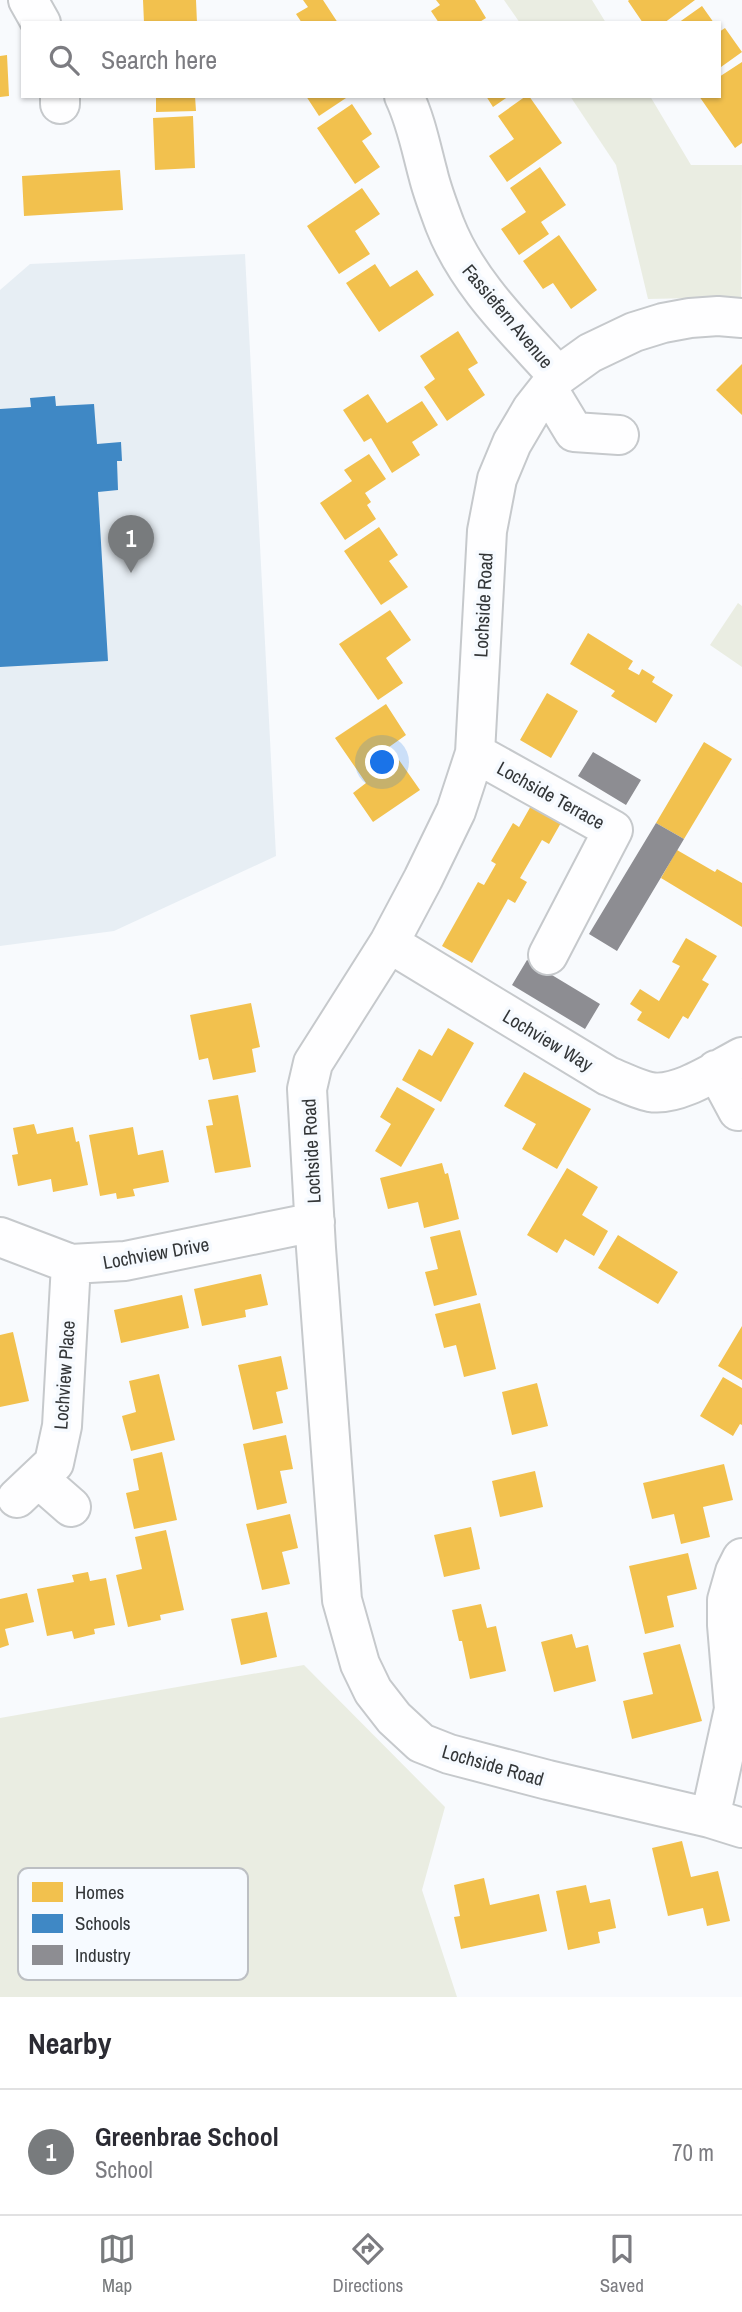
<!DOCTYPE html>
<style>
body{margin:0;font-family:"Archivo Narrow",sans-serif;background:#f7f7f7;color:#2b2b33}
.you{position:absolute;left:383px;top:763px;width:24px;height:24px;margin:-18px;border:5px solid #fff;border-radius:50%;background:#1a73e8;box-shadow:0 0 0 10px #1a73e833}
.badge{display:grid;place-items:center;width:46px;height:46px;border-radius:50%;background:#787b7d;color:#fff;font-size:23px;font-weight:700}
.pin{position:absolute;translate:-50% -58px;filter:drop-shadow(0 2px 4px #0008)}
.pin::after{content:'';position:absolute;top:37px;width:24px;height:21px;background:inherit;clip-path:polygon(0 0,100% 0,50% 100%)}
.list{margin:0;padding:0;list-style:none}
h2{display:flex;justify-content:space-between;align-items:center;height:91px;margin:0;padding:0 28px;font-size:30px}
h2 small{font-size:23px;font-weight:400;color:#7c7c81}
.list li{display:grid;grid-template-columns:46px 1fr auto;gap:21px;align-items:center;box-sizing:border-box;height:126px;padding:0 28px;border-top:2px solid #e1e1e2}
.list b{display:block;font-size:26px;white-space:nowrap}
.list p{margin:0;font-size:23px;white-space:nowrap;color:#7c7c81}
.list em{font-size:23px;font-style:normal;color:#7c7c81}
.icon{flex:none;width:38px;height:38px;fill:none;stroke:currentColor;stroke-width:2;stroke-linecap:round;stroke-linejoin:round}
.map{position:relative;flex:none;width:742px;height:1997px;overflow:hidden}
.search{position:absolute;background:#fff;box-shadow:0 2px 5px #0004;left:21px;right:21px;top:21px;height:77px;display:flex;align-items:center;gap:18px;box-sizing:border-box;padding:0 24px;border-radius:0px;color:#7c7c81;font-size:26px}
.sheet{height:217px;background:#fff}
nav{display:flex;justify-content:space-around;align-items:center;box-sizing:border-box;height:98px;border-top:2px solid #e1e1e2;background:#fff;font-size:19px;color:#7c7c81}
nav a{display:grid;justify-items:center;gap:4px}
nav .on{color:#787b7d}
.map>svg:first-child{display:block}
</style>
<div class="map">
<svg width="742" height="1997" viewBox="0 0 742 1997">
<rect width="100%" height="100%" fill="#f8fafd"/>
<!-- built -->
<path fill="#e7eef4" d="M245 254 276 856 114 931 0 946V290L30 264Z"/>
<!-- green -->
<path fill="#eaede2" d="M504 0H592L606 23H520Z
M570 96H650L691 165H742L741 297 648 299 616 165Z
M738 603 742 606V667L710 645Z
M304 1665 445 1807 422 1890 457 1997H0V1718Z"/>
<!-- homes -->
<path fill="#f2c14e" d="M143 0H196L197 23H144Z
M303 0H323L338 23H302L296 14 308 7Z
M436 0H475L486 18 478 23H439L431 11 440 5Z
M629 0H695L664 23H643L628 1Z
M702 6 714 23H678Z
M725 28 742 52 721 67 719 64V32Z
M7 55 9 96 0 97V56Z
M742 62V143L735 148 699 96H719V77Z
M156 96H195L196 111 156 112Z
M306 96H349L319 116Z
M486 96H509L493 107Z
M526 96H529L562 143 507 182 489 156 514 139 498 116Z
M352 104 372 134 362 141 380 167 355 184 317 128Z
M193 116 195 168 155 170 153 118Z
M540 167 566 205 541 222 549 234 519 255 501 229 526 212 510 188Z
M120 170 123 210 24 216 22 176Z
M362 188 380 214 355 231 370 254 339 274 307 226Z
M559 235 597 290 571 309 553 283 543 289 523 261Z
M375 264 390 287 417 270 434 295 379 332 346 283Z
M458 331 478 363 468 369 485 395 447 421 424 387 435 379 420 356Z
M742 364V415L716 390Z
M368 394 387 423 422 401 438 425 412 442 420 455 392 473 371 438 364 442 343 410Z
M369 454 386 479 365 493 371 502 367 505 376 519 345 540 320 503 352 481 344 470Z
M379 527 398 555 389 561 408 587 381 605 344 551Z
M390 610 411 640 386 658 403 683 378 700 339 644Z
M588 633 633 661 628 669 639 675 642 669 655 677 652 682 673 695 656 723 611 696 615 691 570 664Z
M547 693 578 711 551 758 520 740Z
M386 704 406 735 382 752 390 765 399 760 420 790 373 822 353 793 366 783 335 738Z
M704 742 732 759 684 839 656 823Z
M532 804 562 821 549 844 542 840 520 878 527 882 515 903 508 899 472 963 442 946 478 882 484 885 496 864 491 861 513 823 519 827Z
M677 850 715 872 717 869 742 883V927L661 878Z
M686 938 717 956 702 980 709 984 688 1019 683 1016 669 1039 637 1020 642 1012 630 1004 640 989 659 1001 680 966 672 962Z
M251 1003 260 1047 252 1049 256 1072 213 1080 208 1058 199 1060 190 1015Z
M448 1028 474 1043 441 1102 402 1080 419 1049 432 1056Z
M524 1072 591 1109 557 1169 522 1149 536 1124 504 1106Z
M397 1087 435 1109 401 1167 375 1151 391 1124 380 1117Z
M238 1095 251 1167 215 1173 206 1126 213 1125 208 1100Z
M34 1124 37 1134 73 1127 76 1142 79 1141 88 1185 53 1192 51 1179 18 1186 12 1155 18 1154 13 1128Z
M133 1127 138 1155 163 1150 169 1182 133 1189 135 1196 117 1199 116 1193 100 1196 89 1135Z
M442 1163 445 1174 448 1173 459 1219 424 1228 418 1202 388 1209 380 1178Z
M567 1168 598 1187 582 1215 608 1231 594 1256 565 1239 557 1253 527 1235Z
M460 1230 477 1295 434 1306 425 1272 438 1269 430 1237Z
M618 1235 678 1272 658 1304 598 1268Z
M261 1274 268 1305 245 1310 246 1317 202 1326 194 1289Z
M182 1295 189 1328 121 1343 114 1310Z
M480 1303 496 1369 464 1377 456 1345 444 1348 435 1314Z
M742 1326V1380L718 1366Z
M13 1332 29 1401 0 1407V1335Z
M281 1356 288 1389 276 1392 283 1423 253 1430 238 1365Z
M159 1374 175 1440 131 1451 122 1416 136 1412 129 1381Z
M723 1377 742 1388V1425L740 1424 733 1436 700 1416Z
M537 1383 548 1426 512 1435 502 1392Z
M286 1435 293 1469 280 1471 287 1503 257 1510 243 1444Z
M162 1452 177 1520 134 1529 126 1493 139 1490 133 1459Z
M724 1464 733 1500 703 1507 710 1537 681 1544 674 1514 652 1519 643 1483Z
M535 1471 543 1507 500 1517 492 1481Z
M290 1514 298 1548 282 1552 290 1584 262 1590 246 1524Z
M471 1527 480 1569 444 1577 434 1535Z
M166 1530 184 1610 160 1615 161 1620 128 1627 116 1575 142 1569 135 1537Z
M688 1553 697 1589 667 1596 674 1627 645 1634 629 1566Z
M88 1572 90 1581 106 1578 115 1625 94 1629 95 1634 74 1639 72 1631 47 1636 37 1589 74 1582 72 1575Z
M27 1593 34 1622 5 1629 9 1645 0 1648V1599Z
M481 1604 487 1628 496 1626 506 1671 470 1679 462 1641H459L452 1610Z
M267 1612 277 1657 241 1665 231 1619Z
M572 1634 576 1648 588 1645 596 1681 554 1692 541 1642Z
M680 1644 702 1721 632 1739 623 1701 653 1694 643 1653Z
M682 1841 691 1877 718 1871 730 1921 707 1926 703 1908 668 1916 652 1848Z
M484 1878 490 1905 539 1894 547 1931 461 1949 454 1917 460 1916 454 1885Z
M586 1885 590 1903 610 1899 616 1928 598 1932 600 1943 568 1950 556 1891Z"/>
<!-- schools -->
<path fill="#3f88c5" d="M55 396 56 406 94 404 97 444 121 442 122 461H117L118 490 98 492 108 661 0 667V409L31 407 30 398Z"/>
<!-- industry -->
<path fill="#8d8d92" d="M593 752 641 780 626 805 578 776Z
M656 823 684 839 617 951 589 934Z
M527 960 600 1004 585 1029 512 985Z"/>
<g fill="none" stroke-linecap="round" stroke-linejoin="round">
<!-- minor casing -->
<g stroke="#c6c9cc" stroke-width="42">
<path id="minor" d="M28 0 41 23
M60 96V104
M404 96C416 121 421 148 428 174 432 191 439 209 445 225 468 284 517 330 558 376
M742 318 718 316 690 318 663 323 634 332 590 353 558 376 532 409 512 443 497 479 487 531 475 753 456 811 423 879 389 943 313 1063 307 1089 316 1248 342 1600 360 1664 373 1691 394 1718 421 1743 449 1754 548 1780 710 1818 742 1828
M548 389 574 432 619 435
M475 753 613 830 548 955
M389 943 608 1076C621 1081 636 1089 650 1092 678 1097 717 1070 742 1057
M716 1070 738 1111
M0 1237 71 1264 125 1261 315 1222
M39 1479 71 1507
M17 1498 54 1463 62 1426 71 1264
M710 1818 734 1709 727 1625V1600L735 1572 742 1558"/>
</g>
<!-- minor -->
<use href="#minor" stroke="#fefeff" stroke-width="38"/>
</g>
<g text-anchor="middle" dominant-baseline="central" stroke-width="7" stroke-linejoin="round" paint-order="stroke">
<!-- street labels -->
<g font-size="19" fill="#333638" stroke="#f6faff">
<text transform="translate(508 316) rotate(50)">Fassiefern Avenue</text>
<text transform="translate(483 605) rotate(-87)">Lochside Road</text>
<text transform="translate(551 795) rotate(29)">Lochside Terrace</text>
<text transform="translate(548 1040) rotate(31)">Lochview Way</text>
<text transform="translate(311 1151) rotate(-93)">Lochside Road</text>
<text transform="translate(156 1253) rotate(-10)">Lochview Drive</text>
<text transform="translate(64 1375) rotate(-86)">Lochview Place</text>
<text transform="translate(493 1765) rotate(16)">Lochside Road</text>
</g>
</g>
<!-- legend -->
<rect x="18" y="1868" width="230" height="112" rx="10" fill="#f6faff" stroke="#bcbfc3" stroke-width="2"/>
<rect x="32" y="1882" width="31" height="20" fill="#f2c14e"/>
<rect x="32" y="1914" width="31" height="19" fill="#3f88c5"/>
<rect x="32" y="1945" width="31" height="20" fill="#8d8d92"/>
<g font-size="19" fill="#333638">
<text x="75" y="1899">Homes</text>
<text x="75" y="1930">Schools</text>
<text x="75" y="1962">Industry</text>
</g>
</svg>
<div class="you"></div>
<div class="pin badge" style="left:131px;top:573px">1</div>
<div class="search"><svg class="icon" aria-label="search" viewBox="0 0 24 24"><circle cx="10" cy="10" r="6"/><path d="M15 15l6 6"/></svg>Search here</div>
</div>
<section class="sheet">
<h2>Nearby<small></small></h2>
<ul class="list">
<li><span class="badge">1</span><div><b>Greenbrae School</b><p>School</p></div><em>70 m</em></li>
</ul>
</section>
<nav>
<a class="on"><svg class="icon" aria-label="map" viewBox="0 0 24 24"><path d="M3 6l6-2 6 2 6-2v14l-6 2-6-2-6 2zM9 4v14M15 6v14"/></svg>Map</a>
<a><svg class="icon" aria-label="directions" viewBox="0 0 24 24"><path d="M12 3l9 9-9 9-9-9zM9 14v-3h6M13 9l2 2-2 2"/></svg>Directions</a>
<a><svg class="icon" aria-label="saved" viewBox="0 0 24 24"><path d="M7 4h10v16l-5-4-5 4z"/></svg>Saved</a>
</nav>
